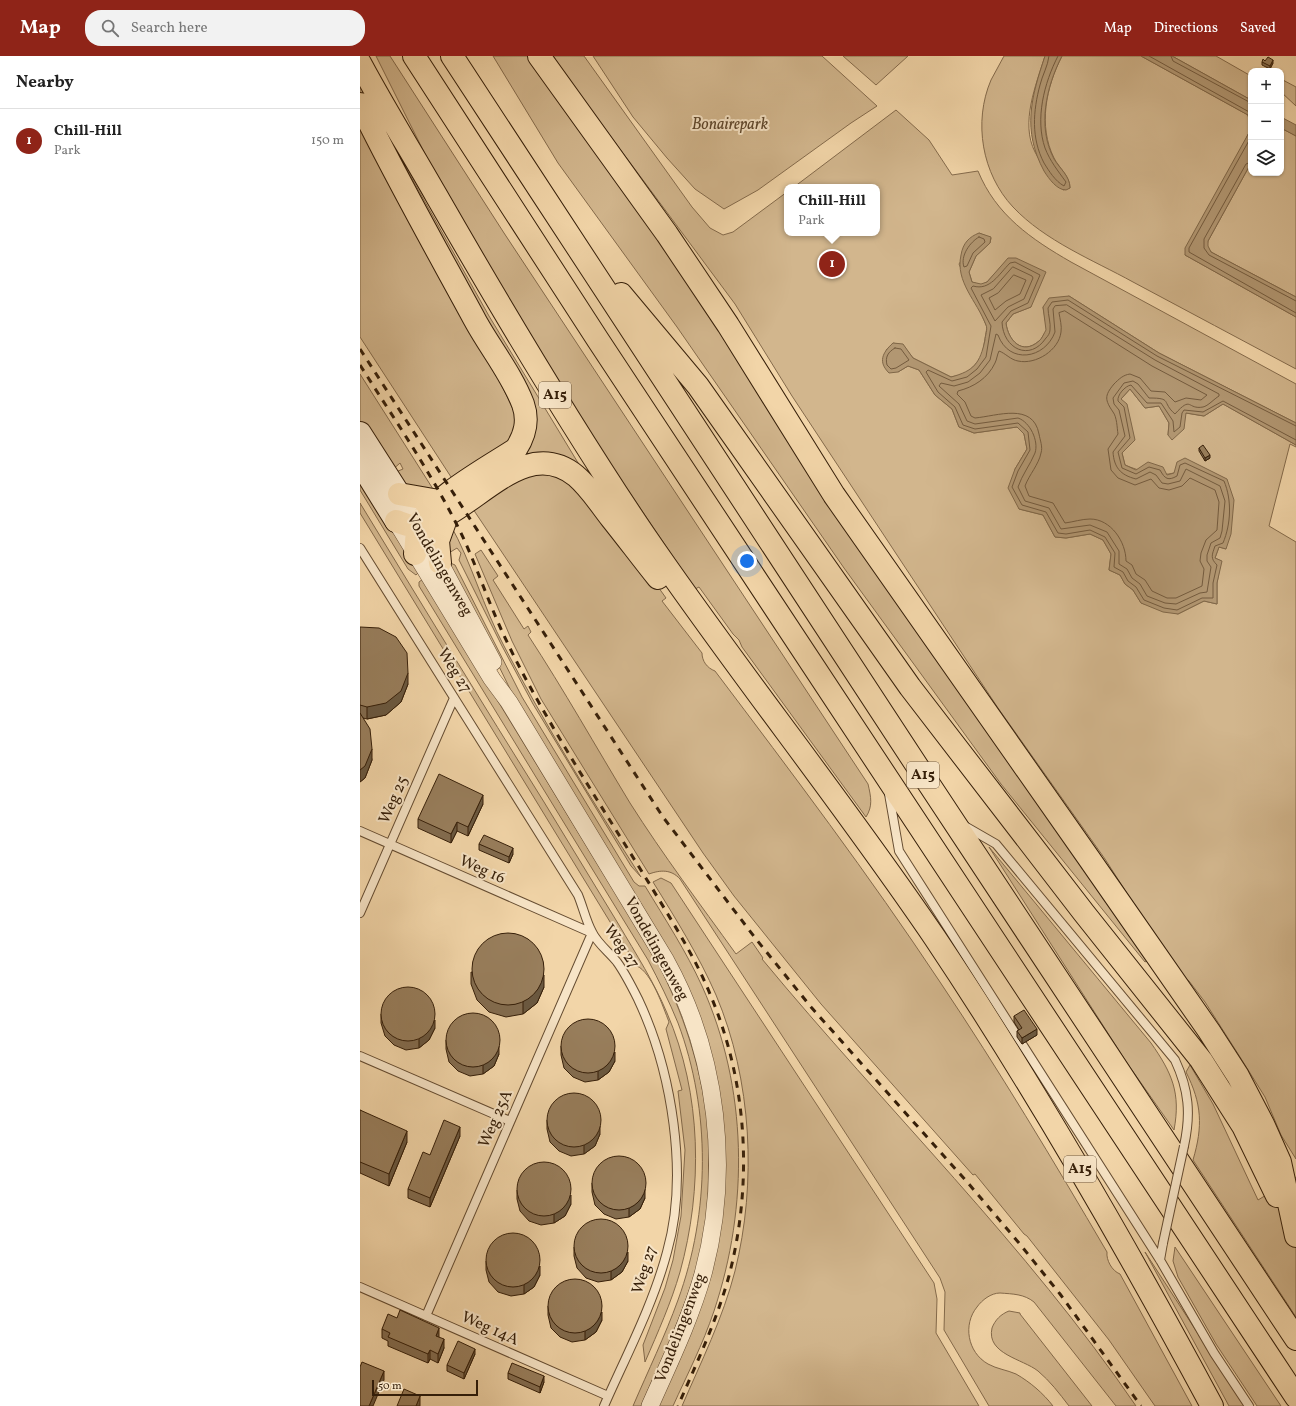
<!DOCTYPE html>
<meta charset="utf-8">
<style>
body{margin:0;font-family:Vollkorn,serif;background:#f2f2f2;color:#222}
.controls{position:absolute;right:12px;top:12px;display:grid;overflow:hidden;border-radius:8px;box-shadow:0 1px 3px #0004}
.controls button{width:36px;height:36px;display:grid;place-items:center;padding:0;border:0;border-bottom:1px solid #e0e0e0;background:#fff;color:#222;font:20px sans-serif}
.scale{position:absolute;left:12px;bottom:10px;width:106px;box-sizing:border-box;padding-left:4px;border:2px solid #361f09;border-top:0;font-size:11px;line-height:14px;white-space:nowrap;color:#361f09;-webkit-text-stroke:3px #f7e4c6;paint-order:stroke}
.you{position:absolute;left:387px;top:505px;width:14px;height:14px;margin:-10px;border:3px solid #fff;border-radius:50%;background:#1a73e8;box-shadow:0 0 0 6px #1a73e833}
.badge{display:grid;place-items:center;width:26px;height:26px;border-radius:50%;background:#8f2418;color:#fff;font-size:13px;font-weight:700}
.pin{position:absolute;translate:-50% -50%;border:2px solid #fff;box-shadow:0 1px 4px #0006}
.popup{position:absolute;left:424px;top:128px;width:96px;height:52px;box-sizing:border-box;display:grid;place-content:center;border-radius:8px;background:#fff;filter:drop-shadow(0 1px 3px #0005);font-size:13px;white-space:nowrap;color:#767676}
.popup b{font-size:15px;color:#222}
.popup::after{content:'';position:absolute;left:50%;top:100%;margin-left:-8px;border:8px solid transparent;border-top-color:#fff}
.list{margin:0;padding:0;list-style:none}
h2{display:flex;justify-content:space-between;align-items:center;height:52px;margin:0;padding:0 16px;font-size:17px}
h2 small{font-size:13px;font-weight:400;color:#767676}
.list li{display:grid;grid-template-columns:26px 1fr auto;gap:12px;align-items:center;box-sizing:border-box;height:64px;padding:0 16px;border-top:1px solid #e0e0e0}
.list b{display:block;font-size:15px;white-space:nowrap}
.list p{margin:0;font-size:13px;white-space:nowrap;color:#767676}
.list em{font-size:13px;font-style:normal;color:#767676}
.icon{flex:none;width:22px;height:22px;fill:none;stroke:currentColor;stroke-width:2;stroke-linecap:round;stroke-linejoin:round}
.map{position:relative;flex:none;width:936px;height:1350px;overflow:hidden}
header{display:flex;align-items:center;gap:24px;box-sizing:border-box;height:56px;padding:0 20px;background:#8f2418;color:#fff}
header strong{font-size:19px}
nav{display:flex;gap:22px;margin-inline-start:auto;font-size:14px}
.search{width:280px;height:36px;background:#f2f2f2;display:flex;align-items:center;gap:10px;box-sizing:border-box;padding:0 14px;border-radius:16px;color:#767676;font-size:15px}
main{display:flex}
aside{flex:1;background:#fff}
.map>svg:first-child{display:block}
</style>
<header>
<strong>Map</strong>
<div class="search"><svg class="icon" aria-label="search" viewBox="0 0 24 24"><circle cx="10" cy="10" r="6"/><path d="M15 15l6 6"/></svg>Search here</div>
<nav><a>Map</a><a>Directions</a><a>Saved</a></nav>
</header>
<main>
<aside>
<h2>Nearby<small></small></h2>
<ul class="list">
<li><span class="badge">1</span><div><b>Chill-Hill</b><p>Park</p></div><em>150 m</em></li>
</ul>
</aside>
<div class="map">
<svg width="936" height="1350" viewBox="0 0 936 1350">
<rect width="100%" height="100%" fill="#f2d5a8"/>
<filter id="stains"><feTurbulence type="fractalNoise" baseFrequency=".005" numOctaves="4"/><feColorMatrix values="0 0 0 0 .2 0 0 0 0 .09 0 0 0 0 .02 0 0 0 .5 -.17"/></filter>
<radialGradient id="worn" r=".72"><stop offset=".6" stop-color="#630" stop-opacity="0"/><stop offset="1" stop-color="#630" stop-opacity=".3"/></radialGradient>
<!-- green -->
<path fill="#d2b68d" stroke="#846a4b" d="M16 0H30L144 177 508 728C511 741 513 750 506 761L382 591 379 584 373 578 339 531 335 533 236 387 169 281 76 120Z
M133 0H173L790 903 785 906 641 728 484 512 317 271 198 107Z
M193 0H224L332 151 350 172 363 179 373 176 427 136V177H517V131H434L536 54 569 84 592 119 618 115C636 159 671 183 711 206L936 328V367L799 297 709 240 683 251 687 274C684 277 682 283 679 285 662 300 648 284 646 267L653 258 671 251 649 202 627 226 621 229 612 226 609 216 616 200 630 187 631 182 619 177 599 208 627 271 622 300 614 310 605 318 591 321 553 302 543 289 533 287 526 294 538 316 548 310 559 314 575 339 592 353 599 371 614 377 657 371 664 378 667 393 655 413 659 453 683 459 695 481 706 482 730 478 743 484 751 498 749 514 760 519 765 528 773 534 781 547 818 558 844 545 857 548V527L861 505 855 502 859 491 866 493 814 417C799 421 779 415 765 409L762 397 761 343 770 333 785 352 799 350 809 367 808 379 826 357 844 360 863 348 936 389V391L930 388 909 470 936 486V1103L921 1079 905 1041 880 1001 845 946 829 925 818 917 745 803 638 652 432 340 375 248 225 46Z
M233 0H462L517 50 491 67 398 134 364 153 335 133 307 102 273 61Z
M483 0H548L516 29Z
M644 0H685C676 29 660 67 675 96 682 110 694 122 703 134L710 132C710 120 699 112 694 102 678 70 686 31 702 0H781L888 59 891 73 825 199 936 261V313C882 284 827 255 773 226 733 204 685 185 653 151 622 118 613 66 631 24 635 16 640 8 644 0Z
M812 0H856L891 20V44Z
M921 23 936 31V50L921 36Z
M0 30 129 260 223 415 160 405 175 368 0 41Z
M0 65 127 298 158 364 153 381 145 389 93 424 0 281Z
M921 72 936 80V241L851 196 847 190 848 185 891 107V117H921Z
M0 318 73 433 47 432 31 418 43 413 40 407 30 416 0 369Z
M164 415 205 420 286 514 306 542 302 545 342 597C342 605 347 612 355 615 432 717 509 819 580 926 639 1014 693 1104 747 1196 746 1204 752 1215 760 1218L832 1350H795L749 1284 667 1180 664 1178 615 1118 613 1119 461 948 374 840 343 797 111 450Z
M0 418 59 516 56 519 48 513 0 434Z
M0 447C61 547 122 647 184 746 209 787 234 828 259 869 276 898 294 926 307 957 342 1038 343 1133 320 1216 311 1247 298 1276 285 1306L283 1289 305 1232 313 1204 321 1160 325 1094 318 1035 322 1034 306 973 309 966C303 951 292 917 277 910L0 457Z
M90 468C112 507 123 551 144 590 185 669 233 746 281 821L271 810 173 648 142 590 99 504 101 497 97 492 84 500Z
M121 494 138 520 133 524 164 573 168 570 171 576 168 579C204 634 236 691 270 747 303 799 340 848 376 898L392 886 403 902 402 903C526 1053 666 1189 776 1350H756L674 1246C664 1238 653 1238 640 1237 631 1237 622 1244 617 1251 603 1268 607 1296 628 1308 637 1313 647 1314 656 1318 670 1326 683 1337 693 1350H629L584 1274 585 1236 580 1222 320 823C311 813 300 814 289 818L181 643 152 585 115 498Z
M88 506 95 509 162 641 274 826 279 830H285C305 863 326 895 342 930 388 1032 389 1150 354 1255 343 1288 327 1319 313 1350H298L347 1230 350 998 152 637Z
M63 523 294 900C344 993 367 1107 337 1210 323 1258 301 1304 281 1350H273C288 1315 305 1280 318 1244 350 1156 351 1055 318 967 309 945 299 925 288 904L59 530V526Z
M629 791 791 987C812 1017 821 1037 814 1074L767 1007Z
M301 822 311 827 574 1227 577 1243 576 1277 619 1350H322C341 1306 363 1262 375 1215 397 1127 392 1024 356 939 339 900 316 863 293 826Z
M830 1009 853 1048 898 1144 936 1121V1261L833 1104C843 1070 842 1048 826 1016Z
M815 1191 921 1350H897L856 1288 818 1221 813 1205Z
M785 1196 885 1350H869Z
M649 1255 660 1257V1258L732 1350H709C699 1337 690 1325 678 1315 663 1303 626 1298 632 1272 635 1264 641 1258 649 1255Z"/>
<!-- water -->
<path fill="#b29772" stroke="#806748" d="M685 0H702C686 31 677 71 694 103 700 113 710 120 710 132L706 134C697 134 689 123 684 115 662 74 671 42 685 0Z
M781 0H812L891 44V70L888 59Z
M921 61 936 69V80L921 72Z
M891 73V107L848 185V190L851 196 936 241V261L825 199V192Z
M619 177 631 181 630 187 616 200 609 216 612 226 621 228 627 226 648 202H656L686 216 671 251 653 258 646 267C648 284 662 300 679 285 682 283 684 277 686 274L683 251 689 242 709 240 799 297 936 367V389L863 348 844 360 826 357 824 373 812 384 808 379 809 367 799 350 785 352 770 333 761 343 767 348 775 384 762 397 765 409 776 414 788 406 803 411 807 419 814 417 817 406 825 402 867 423 874 444 871 478 866 493 859 491 855 502 862 505 857 527V548L844 545 818 558 803 556 781 547 773 534 765 528 760 519 749 514 751 498 743 484 730 478 706 482 695 481 683 459 659 453 648 432 655 413 667 393 664 378 657 371 614 377 599 371 592 353 575 339 559 314 548 310 538 316 529 317C518 306 522 297 533 287L543 288 553 302 591 321C614 315 620 307 625 284 625 280 628 273 626 269 617 245 595 226 601 199 603 187 609 181 619 177Z"/>
<g fill="none" stroke-linecap="round" stroke-linejoin="round">
<!-- shore -->
<path stroke="#745b3e" stroke-width="1" d="M689 0C688 10 682 20 680 29 673 55 671 82 684 107 689 115 695 125 704 130L706 126C698 115 690 105 685 92 675 63 684 27 698 0
M789 0 891 57
M811 0 813 5 891 47
M891 81 829 192V196L936 257
M891 106 886 108 844 183V192L849 199 936 245
M619 181 624 183 625 186 613 197 607 210 604 211C600 200 610 186 619 181Z
M653 211 672 220 673 222 664 243 648 251 635 265 621 239 633 233Z
M654 219 666 224 660 238 646 245 635 254 629 242 638 237Z
M707 249 795 304 859 338V340C854 343 848 350 843 351 827 354 832 339 815 358 801 346 813 342 789 342L778 328 773 325 764 327 753 342 754 348 759 354 765 380 753 396C754 411 760 419 776 423L790 416 796 419 802 427 808 428 820 425 826 413 860 430 865 445 862 475 860 482 851 487 847 499V505L851 511 847 536 840 537 816 548 805 547 787 540 780 528 772 522 767 513 759 508V495L747 476 730 469 701 473 689 452 665 445 658 431C662 419 670 409 675 397 679 385 670 366 658 362L615 368 607 365 599 348 579 330 581 327 594 330 608 326 620 317 630 304 636 278 638 279C649 309 685 303 695 276L693 253 695 250Z
M705 255 792 310 847 339 841 344 826 342 815 346 805 336 791 335 780 322 770 318C763 319 759 323 754 328 744 340 745 344 753 356 757 361 757 372 758 378L748 393 751 414 758 422 775 429 791 423 799 432 809 434 822 430 830 422 855 434 859 446 857 474 846 484 841 497 840 505 844 513 842 530 816 542H807L792 535 785 524 776 518 772 509 766 505C766 486 751 463 730 463 722 463 713 466 705 467L693 447 669 440 665 430C669 419 679 408 681 397 683 391 680 384 679 378 673 346 637 360 615 362L611 360 605 346 597 338 598 335C614 331 628 322 635 307 637 303 637 299 639 295 645 297 651 304 658 305 676 309 699 294 701 276 702 270 700 263 699 257Z
M535 292 541 293 549 304 536 312 531 313 527 309C525 301 528 296 535 292Z
M936 370 797 300 708 244 692 246 688 252C688 259 691 267 690 274 690 277 688 280 686 282 670 306 643 293 642 266L651 255 668 247 680 219 655 206 650 207C639 218 630 235 613 230L611 232 631 270 626 301 617 313 607 321 592 325 568 314 566 316 578 336 595 351 603 369 615 373 658 367 668 376 670 394 658 415 652 431 662 449 686 456 698 477 706 478 730 474 745 481 755 497 754 511 763 516 768 525 776 531 784 544 804 552 817 554 842 542H853V527L857 509C850 502 852 499 855 490L863 487C871 468 872 444 864 425L825 407 820 409 817 420C808 425 805 423 800 414L789 411 776 418 762 412 758 396 770 382 764 351 758 345C757 339 765 330 771 329L787 347H801L813 365 814 376 820 371 822 357 824 354 843 356 863 345 936 384"/>
<!-- lane casing -->
<g stroke="#654c31" stroke-width="10">
<path id="lane" d="M0 492 218 839C223 851 226 865 232 876 237 887 249 896 257 906 265 917 272 931 278 943 312 1015 329 1119 307 1196 293 1249 266 1300 244 1350
M529 738 539 795 800 1204 854 1297 889 1350
M603 769 636 788 815 1004C829 1034 831 1058 824 1090
M0 775 232 877 66 1260
M0 857 94 642
M0 1000 150 1065
M800 1204 803 1187
M0 1231 248 1340"/>
</g>
<!-- street casing -->
<g stroke="#654c31" stroke-width="18">
<path id="street" d="M39 438 80 507 133 606
M36 465 132 623 149 646 306 905C358 999 371 1115 343 1218 330 1264 309 1307 290 1350"/>
</g>
<!-- secondary casing -->
<g stroke="#361f09" stroke-width="24">
<path id="secondary" d="M0 377 39 438
M0 407 36 465"/>
</g>
<!-- highway casing -->
<g stroke="#361f09" stroke-width="24">
<path id="highway" d="M54 0 238 284 936 1341
M92 0 561 716 936 1283
M179 0 307 178 368 269 474 439 728 801 849 975 878 1020 903 1068 920 1106 936 1180
M0 7C24 52 51 95 76 139 142 254 210 369 285 480 378 616 482 745 575 882 676 1033 766 1190 852 1350
M0 48C36 122 77 194 116 266 131 293 152 319 163 348 169 365 165 379 156 393 132 409 66 445 58 471 56 479 56 489 55 498
M261 238 338 330 550 631 724 857 841 1004 883 1070 917 1140
M39 438 79 445
M36 465C42 467 53 472 59 470 112 460 162 376 216 420 230 432 240 448 251 462 267 482 282 502 298 522
M80 507 78 485 87 460"/>
</g>
<!-- lane -->
<use href="#lane" stroke="#f7e4c6" stroke-width="8"/>
<!-- street -->
<use href="#street" stroke="#f7e4c6" stroke-width="17"/>
<!-- secondary -->
<use href="#secondary" stroke="#f7e4c6" stroke-width="22"/>
<!-- highway -->
<use href="#highway" stroke="#f2d5a8" stroke-width="22"/>
<!-- rail -->
<path stroke="#361f09" stroke-width="3" stroke-dasharray="7 7" stroke-linecap="butt" d="M0 293 303 761 396 883 451 951 608 1127 659 1187 700 1238 781 1350
M0 309C33 361 68 412 96 467 110 494 120 523 132 552 145 584 161 615 178 645 214 709 254 770 292 832 313 867 335 901 350 938 387 1025 393 1124 370 1216 358 1262 337 1306 318 1350"/>
<!-- lane-bridge casing -->
<g stroke="#654c31" stroke-width="10" stroke-linecap="butt">
<path id="lane-bridge" d="M803 1187 824 1090"/>
</g>
<!-- lane-bridge -->
<use href="#lane-bridge" stroke="#f7e4c6" stroke-width="8"/>
</g>
<!-- wall -->
<path fill="#836c4f" stroke="#361f09" d="M902 6 913 7 910 13 902 9Z
M839 392 850 402 845 405 839 395Z
M0 571 48 628 41 646 26 659 7 663 3 662 12 704 5 722 0 726Z
M123 748 108 780 97 775 91 787 58 772V763Z
M119 788 153 798 149 807 119 794Z
M111 916 184 931 177 947 163 958 146 961 129 956 117 944 111 928Z
M21 958 75 972 69 984 59 992 46 994 34 989 25 980 21 967Z
M654 960 677 979 662 988 657 981V975L659 974 654 966Z
M86 984 139 998 134 1010 123 1018 110 1020 98 1015 89 1006 86 993Z
M201 990 255 1005 249 1016 238 1024 225 1026 213 1021 204 1012 201 999Z
M0 1054 47 1086 29 1130 0 1117Z
M187 1064 240 1078 235 1090 224 1098 211 1100 199 1095 190 1086 187 1073Z
M100 1080 70 1151 48 1142V1133Z
M232 1127 285 1142 280 1153 269 1161 256 1163 244 1158 235 1149 232 1136Z
M157 1134 211 1148 205 1160 194 1167 181 1169 169 1165 160 1155 157 1143Z
M214 1191 268 1205 262 1216 251 1224 238 1226 226 1222 217 1212 214 1200Z
M126 1205 180 1219 174 1231 164 1238 151 1240 138 1236 129 1226 126 1214Z
M188 1250 242 1264 236 1276 225 1284 212 1286 200 1281 191 1272 188 1259Z
M22 1273 79 1281 84 1292 78 1307 70 1303 68 1307 28 1290V1285L22 1282Z
M115 1298 104 1323 87 1315V1309Z
M148 1317 184 1326 180 1337 148 1323Z"/>
<!-- shaded-wall -->
<path fill="#6a5840" stroke="#361f09" d="M913 4V7L910 13V10Z
M850 399V402L845 405V402Z
M48 617V628L41 646 26 659 7 663V651Z
M12 693V704L5 722 0 726V714Z
M123 739V748L108 780V771Z
M97 766V775L91 787V778Z
M153 792V798L149 807V801Z
M184 919V931L177 947 163 958V946Z
M75 964V972L69 984 59 992V983Z
M677 973V979L662 988V982Z
M139 990V998L134 1010 123 1018V1009Z
M255 996V1005L249 1016 238 1024V1015Z
M240 1070V1078L235 1090 224 1098V1089Z
M100 1071V1080L70 1151V1142Z
M47 1075V1086L29 1130V1118Z
M285 1133V1142L280 1153 269 1161V1152Z
M211 1139V1148L205 1160 194 1167V1158Z
M268 1196V1205L262 1216 251 1224V1215Z
M180 1210V1219L174 1231 164 1238V1229Z
M242 1256V1264L236 1276 225 1284V1275Z
M79 1272V1281L76 1288V1280Z
M84 1283V1292L78 1307V1298Z
M115 1293V1298L104 1323V1317Z
M70 1294V1303L68 1307V1298Z
M24 1315V1324L13 1350H9Z
M184 1320V1326L180 1337V1331Z
M60 1340V1350H56Z"/>
<!-- building -->
<path fill="#987e5c" stroke="#361f09" d="M908 1 913 4 910 10 902 6 903 3 905 5Z
M843 389 850 399 845 402 839 392Z
M0 571 19 572 36 581 47 597 48 617 41 635 26 647 7 651 0 649Z
M0 657 10 673 12 693 5 710 0 714Z
M79 718 123 739 108 771 97 766 91 778 58 763Z
M124 779 153 792 149 801 119 788Z
M112 913a36 36 0 1 1 72 0a36 36 0 1 1-72 0Z
M21 958a27 27 0 1 1 54 0a27 27 0 1 1-54 0Z
M664 954 677 973 662 982 657 975 662 972 654 960Z
M86 984a27 27 0 1 1 54 0a27 27 0 1 1-54 0Z
M201 990a27 27 0 1 1 54 0a27 27 0 1 1-54 0Z
M187 1064a27 27 0 1 1 54 0a27 27 0 1 1-54 0Z
M0 1054 47 1075 29 1118 0 1106Z
M84 1064 100 1071 70 1142 48 1133 63 1096 70 1099Z
M232 1127a27 27 0 1 1 54 0a27 27 0 1 1-54 0Z
M157 1133a27 27 0 1 1 54 0a27 27 0 1 1-54 0Z
M214 1190a27 27 0 1 1 54 0a27 27 0 1 1-54 0Z
M126 1204a27 27 0 1 1 54 0a27 27 0 1 1-54 0Z
M188 1250a27 27 0 1 1 54 0a27 27 0 1 1-54 0Z
M40 1254 79 1272 76 1280 84 1283 78 1298 70 1294 68 1298 28 1281 30 1277 22 1273 28 1258 37 1262Z
M98 1285 115 1293 104 1317 87 1309Z
M2 1306 24 1315 9 1350H0V1311Z
M152 1307 184 1320 180 1331 148 1317Z
M44 1333 60 1340 56 1350H37Z"/>
<g text-anchor="middle" dominant-baseline="central" stroke-width="4" stroke-linejoin="round" paint-order="stroke">
<!-- shield labels -->
<g fill="#f7e4c6" stroke="#705a42" stroke-width="1">
<rect x="179" y="326" width="32" height="26" rx="3"/>
<rect x="547" y="706" width="32" height="26" rx="3"/>
<rect x="704" y="1100" width="32" height="26" rx="3"/>
</g>
<g font-size="15" font-weight="bold" fill="#361f09">
<text x="195" y="339">A15</text>
<text x="563" y="719">A15</text>
<text x="720" y="1113">A15</text>
</g>
<!-- park labels -->
<g font-size="16" font-style="italic" fill="#5d452a" stroke="#f7e4c6">
<text x="370" y="69">Bonairepark</text>
</g>
<!-- street labels -->
<g font-size="16" fill="#361f09" stroke="#f7e4c6">
<text transform="translate(79 509) rotate(60)">Vondelingenweg</text>
<text transform="translate(94 615) rotate(58)">Weg 27</text>
<text transform="translate(34 744) rotate(-66)">Weg 25</text>
<text transform="translate(122 814) rotate(24)">Weg 16</text>
<text transform="translate(261 891) rotate(55)">Weg 27</text>
<text transform="translate(296 893) rotate(61)">Vondelingenweg</text>
<text transform="translate(136 1063) rotate(-66)">Weg 25A</text>
<text transform="translate(285 1214) rotate(-72)">Weg 27</text>
<text transform="translate(321 1272) rotate(-69)">Vondelingenweg</text>
<text transform="translate(130 1273) rotate(24)">Weg 14A</text>
</g>
</g>
<rect width="100%" height="100%" filter="url(#stains)"/>
<rect width="100%" height="100%" fill="url(#worn)"/>
</svg>
<div class="controls">
<button>+</button>
<button>−</button>
<button><svg class="icon" aria-label="layers" viewBox="0 0 24 24"><path d="M12 4l9 5-9 5-9-5zM3 14l9 5 9-5"/></svg></button>
</div>
<div class="scale">50 m</div>
<div class="you"></div>
<div class="pin badge" style="left:472px;top:208px">1</div>
<div class="popup"><b>Chill-Hill</b>Park</div>
</div>
</main>
